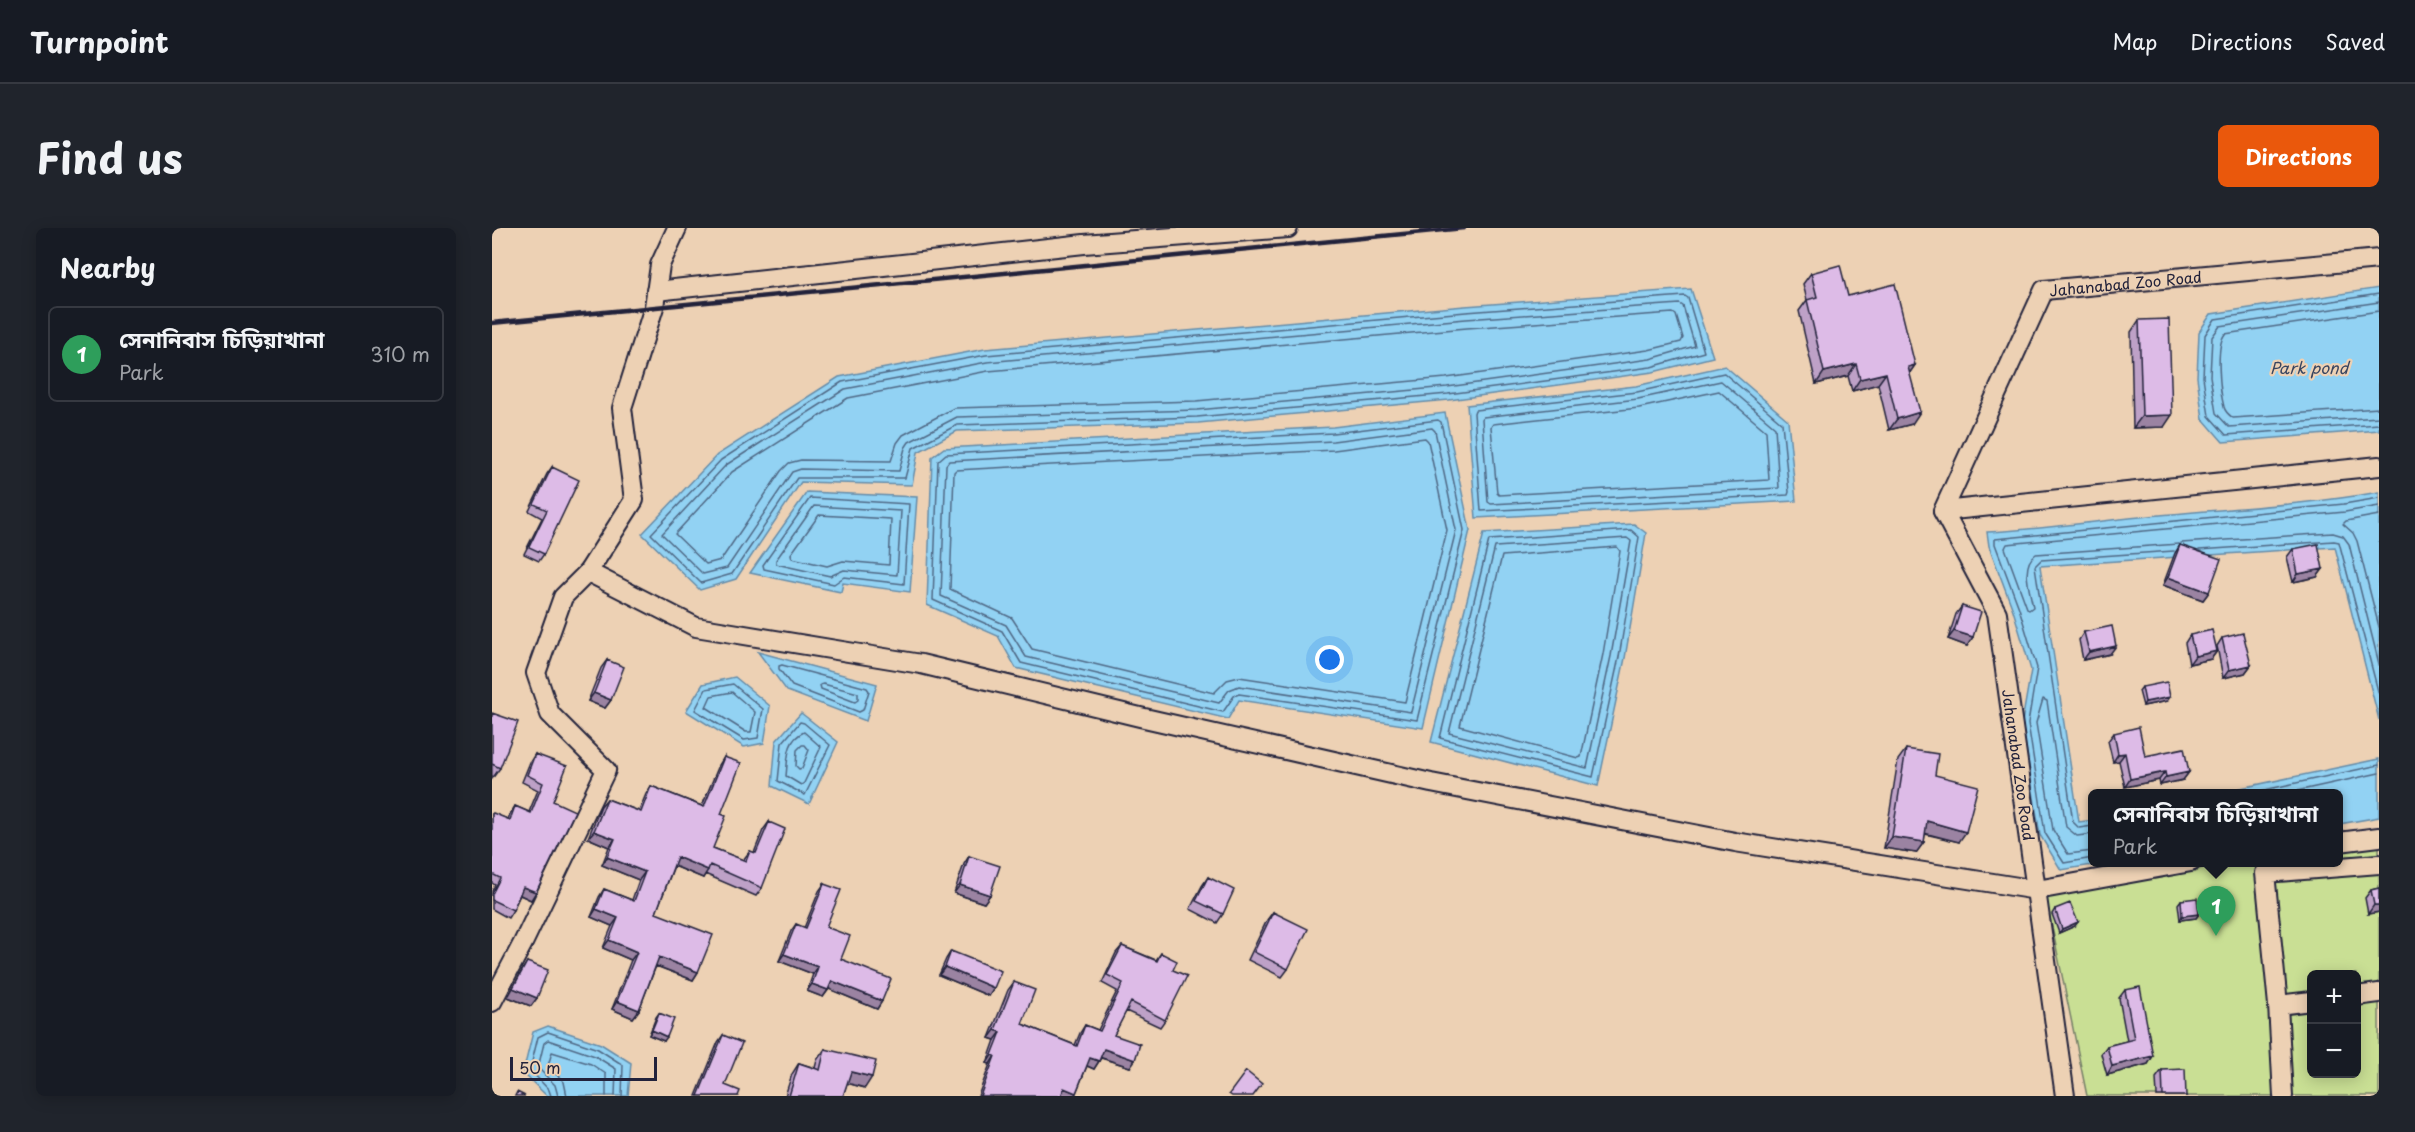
<!DOCTYPE html>
<meta charset="utf-8">
<style>
body{margin:0;font-family:"Playpen Sans","Noto Sans Bengali",sans-serif;background:#20242c;color:#f1f3f6}
.controls{position:absolute;right:18px;bottom:18px;display:grid;overflow:hidden;border-radius:9px;box-shadow:0 3px 15px #0003}
.controls button{width:54px;height:54px;display:grid;place-items:center;padding:0;border:0;border-bottom:2px solid #363941;background:#171b24;color:#f1f3f6;font:30px sans-serif}
.scale{position:absolute;left:18px;bottom:15px;width:147px;box-sizing:border-box;padding-left:6px;border:3px solid #22223b;border-top:0;font-size:16px;line-height:21px;white-space:nowrap;color:#22223b;-webkit-text-stroke:4px #edd1b4;paint-order:stroke}
.you{position:absolute;left:838px;top:432px;width:21px;height:21px;margin:-15px;border:4px solid #fff;border-radius:50%;background:#1a73e8;box-shadow:0 0 0 9px #1a73e833}
.badge{display:grid;place-items:center;width:39px;height:39px;border-radius:50%;background:#ea580c;color:#fff;font-size:20px;font-weight:700}
.pin{position:absolute;translate:-50% -50px;filter:drop-shadow(0 2px 3px #0008)}
.pin::after{content:'';position:absolute;top:32px;width:21px;height:18px;background:inherit;clip-path:polygon(0 0,100% 0,50% 100%)}
.popup{position:absolute;left:1596px;top:561px;width:255px;height:78px;box-sizing:border-box;display:grid;place-content:center;border-radius:9px;background:#171b24;filter:drop-shadow(0 2px 4px #0005);font-size:20px;white-space:nowrap;color:#9ea1a6}
.popup b{font-size:22px;color:#f1f3f6}
.popup::after{content:'';position:absolute;left:50%;top:100%;margin-left:-12px;border:12px solid transparent;border-top-color:#171b24}
.list{margin:0;padding:0;list-style:none}
h2{display:flex;justify-content:space-between;align-items:center;height:78px;margin:0;padding:0 24px;font-size:26px}
h2 small{font-size:20px;font-weight:400;color:#9ea1a6}
.list li{display:grid;grid-template-columns:39px 1fr auto;gap:18px;align-items:center;box-sizing:border-box;height:96px;margin:0 12px 12px;padding:0 12px;border:2px solid #363941;border-radius:9px}
.list b{display:block;font-size:22px;white-space:nowrap}
.list p{margin:0;font-size:20px;white-space:nowrap;color:#9ea1a6}
.list em{font-size:20px;font-style:normal;color:#9ea1a6}
.map{position:relative;flex:none;width:1887px;height:868px;overflow:hidden;border-radius:9px}
header{display:flex;align-items:center;gap:36px;box-sizing:border-box;height:84px;padding:0 30px;background:#171b24;border-bottom:2px solid #363941}
header strong{font-size:28px}
nav{display:flex;gap:33px;margin-inline-start:auto;font-size:21px}
.intro{display:flex;align-items:center;justify-content:space-between;box-sizing:border-box;height:144px;padding:0 36px}
h1{margin:0;font-size:42px}
.button{padding:15px 27px;border-radius:9px;background:#ea580c;color:#fff;font-size:21px;font-weight:700}
main{display:flex;gap:36px;padding:0 36px}
aside{flex:1;background:#171b24;border-radius:9px;box-shadow:0 3px 15px #0003}
.map>svg:first-child{display:block}
</style>
<header>
<strong>Turnpoint</strong>
<nav><a>Map</a><a>Directions</a><a>Saved</a></nav>
</header>
<div class="intro"><h1>Find us</h1><a class="button">Directions</a></div>
<main>
<aside>
<h2>Nearby<small></small></h2>
<ul class="list">
<li><span class="badge" style="background:#2e9e5b">1</span><div><b>সেনানিবাস চিড়িয়াখানা</b><p>Park</p></div><em>310 m</em></li>
</ul>
</aside>
<div class="map">
<svg width="1887" height="868" viewBox="0 0 1887 868">
<rect width="100%" height="100%" fill="#edd1b4"/>
<filter id="ink" filterUnits="userSpaceOnUse"><feTurbulence type="fractalNoise" baseFrequency=".0167" numOctaves="2"/><feDisplacementMap in="SourceGraphic" scale="12" xChannelSelector="R" yChannelSelector="G"/><feConvolveMatrix kernelMatrix="1 2 1 2 8 2 1 2 1" color-interpolation-filters="sRGB"/></filter>
<g filter="url(#ink)">
<!-- green -->
<path fill="#c9df94" stroke="#768068" stroke-width="1.5" fill-rule="evenodd" d="M1887 606V868H1595L1554 670 1738 635 1847 634V614ZM1820 746H1864V846H1820Z"/>
<!-- water -->
<path fill="#92d2f3" stroke="#658ca9" stroke-width="1.5" d="M1887 60V202L1731 214 1711 191 1705 149 1707 104 1719 86Z
M1199 61 1221 129 1161 144 957 172 706 195 465 203 426 224 420 257 309 254 244 351 208 362 150 306 225 227 347 149 493 121 973 78Z
M1233 138 1296 192 1304 273 984 290 975 177 1144 158Z
M953 185 978 302 931 500 747 472 736 491 524 440 506 408 435 377 440 229 452 220 841 199Z
M315 264 425 269 418 364 351 355 349 364 258 345Z
M1887 264V492L1843 319 1548 338 1587 594 1601 592V634L1613 635 1569 642 1548 607 1530 494 1539 442 1521 382 1497 318 1495 304C1553 301 1611 292 1668 287 1741 280 1815 277 1887 264Z
M1142 296 1154 305 1133 430 1106 558 939 514 992 305Z
M266 424 385 456 374 493 295 463Z
M243 449 278 478 272 515 252 519 194 483 211 456Z
M309 485 346 514 317 576 280 558 284 513Z
M1887 531V589L1847 596V566L1725 565Z
M56 798 109 816 139 835 136 868H55L31 845 41 804Z"/>
<g fill="none" stroke-linecap="round" stroke-linejoin="round">
<!-- shore -->
<path stroke="#4f6885" stroke-width="1.5" d="M1887 66 1723 91 1713 107 1711 149 1717 188 1734 207 1887 196
M1193 68 1196 70 1212 124 1159 139 956 166 705 189 465 197 421 220 413 250H305L240 346 209 355 159 306 229 232 350 154 494 127 974 84Z
M1887 74 1728 98 1720 109 1718 148 1724 185 1737 199 1887 189
M1188 76 1191 78 1203 118 1158 131 955 159 705 182 465 189 417 214 413 220 407 243 309 241 300 244 235 340 211 346 170 306 234 237 353 161 495 134 974 91Z
M1887 83 1733 106C1723 118 1728 164 1732 179 1733 184 1737 187 1741 190L1887 180
M1181 85 1184 87 1191 110 1189 114 1156 122 954 150 704 173 462 180 411 207 405 215 399 233 309 232 297 235 289 243 229 332 214 336 183 306 240 244 356 170 496 143 975 100Z
M1232 145 1290 195 1297 264 1296 267 989 283 982 185 983 182 1145 164Z
M1229 153 1283 199 1287 260 999 276 996 274 990 191 991 189 1146 171Z
M1227 163 1274 203 1277 252 1007 267 1005 265 999 199 1001 196 1147 180Z
M946 192 949 194 972 302 925 492 747 466 742 468 731 484 529 435 510 403 441 372 446 233 454 226 841 205Z
M940 200 943 203 964 302 919 484 747 458 737 462 727 475 534 429 514 397 449 368 454 237 457 233 841 213Z
M933 210 936 213 955 302 913 474 747 449 735 452 722 465 540 421 520 390 458 361 462 244 464 242 842 222Z
M318 270 417 276 412 356 352 349 342 356 272 341 271 337Z
M322 278 409 283 405 347 352 342 338 348 284 336V332Z
M327 287 399 291 397 337 351 333 335 338 300 330 299 326Z
M1887 287 1854 293 1851 296 1861 305 1865 313 1887 399
M1139 302 1147 309 1127 429 1101 549 948 510 997 312Z
M1135 310 1139 313 1119 428 1095 540 957 505 1003 319Z
M1689 315 1841 305 1851 308 1857 316 1887 436
M1687 316 1544 326C1528 337 1538 363 1541 379L1537 382 1535 380 1513 320 1515 316 1853 284 1887 278
M1125 319 1128 323 1111 426 1089 529 1086 530 968 498 1010 328Z
M1707 322 1842 313 1847 314 1887 467
M290 437 375 460 377 463 371 482 367 484 300 458 287 441V438Z
M241 456 271 481 266 510 252 512 203 482 214 461Z
M331 456 366 465V472L363 474 329 461 328 457Z
M240 464 263 484 259 504H254L214 479 219 468Z
M308 494 312 495 338 517 313 567 286 553 290 515Z
M312 504 329 519 312 555 309 557 294 548C296 531 294 512 312 504Z
M310 517H313L317 522 310 540 307 541 304 538 305 522Z
M1754 566 1887 537
M1791 566 1887 545
M1601 598 1587 600 1581 594 1543 338 1549 332 1682 323
M1601 606 1585 608 1574 599 1555 473 1551 471 1544 495 1561 602 1576 626 1601 623
M1601 630 1572 635 1553 605 1536 495 1545 440 1527 380 1503 316V311L1852 276 1887 270
M59 868 57 862 38 842 46 809 56 804 106 821 131 837 130 868
M66 868 63 857 46 840 52 815 56 812 103 828 124 841 123 868
M75 868 72 854 56 838 60 824 99 836 114 846V868"/>
<!-- street casing -->
<g stroke="#22223b" stroke-width="22">
<g id="street">
<path d="M164 63 592 16 796 0"/>
<path d="M1451 283 1887 238"/>
<path d="M96 344 204 399 429 436 648 489 939 555 1243 614 1545 662 1699 634"/>
<path d="M1847 614 1887 609"/>
<path d="M1864 768 1887 765"/>
<path d="M0 774 31 715 114 542 58 486 44 445 71 369 96 344 142 272 130 180 162 79 168 37 185 0"/>
<path d="M1786 777 1820 773"/>
<path id="s1" d="M1573 868 1505 385 1451 283 1552 62 1887 31"/>
<path d="M1791 868 1786 777 1773 645 1887 636"/>
</g>
</g>
<!-- street -->
<use href="#street" stroke="#edd1b4" stroke-width="18"/>
<!-- rail -->
<path stroke="#22223b" stroke-width="4.5" d="M0 95 972 0"/>
</g>
<!-- wall -->
<path fill="#bea1c7" stroke="#22223b" stroke-width="1.5" d="M1319 45 1356 68 1423 137 1418 144 1420 196 1397 202 1386 156 1360 163 1356 148 1324 156 1307 83 1315 72 1311 56Z
M1647 92 1672 199 1641 200 1639 104Z
M60 239 52 326 47 333 32 326 50 290 37 283 55 246Z
M1688 317 1717 364 1711 372 1671 357 1683 325Z
M1801 321 1831 341 1825 349 1801 354 1795 329Z
M1470 378 1481 409 1475 418 1456 411 1464 386Z
M1592 404 1618 426 1591 432 1587 412Z
M1698 407 1725 423 1719 431 1697 436 1693 415Z
M1730 410 1759 437 1753 445 1731 450 1725 418Z
M115 432 119 472 113 480 96 473 109 440Z
M1650 459 1675 473 1651 478 1647 463Z
M0 485 8 540 0 551Z
M1622 505 1653 528 1697 544 1691 552 1668 557 1667 552 1633 559 1627 533 1621 534 1616 513Z
M1414 521 1443 547 1467 614 1433 606 1432 614 1424 625 1392 620 1406 532Z
M43 526 61 573 44 664 39 672 28 667 21 682 16 690 0 681V663L3 657 0 655V586L16 591 18 586 23 578 37 584 46 562 30 554 38 534Z
M232 529 229 586 221 620 251 632 258 623 262 625 271 602 277 594 270 660 264 668 213 646 211 650 182 638 164 685 206 744 201 752 164 738 147 782 141 790 120 781 139 732 111 720 120 698 99 689 107 669 112 661 140 672 147 652 110 637 117 619 96 610 109 578 115 571 147 583 154 566 159 558 210 578 227 537Z
M477 628 498 667 492 675 462 665 472 636Z
M716 649 731 686 725 695 698 681 710 658Z
M332 656 334 699 349 731 390 773 385 781 337 761 331 769 315 763 321 746 287 733 299 703 304 696 312 700 327 663Z
M1887 660V684L1876 686 1873 670 1879 662Z
M1689 672 1707 686 1704 690 1688 692 1686 676Z
M1563 681 1583 698 1567 705 1560 686Z
M781 684 796 741 790 749 756 732 775 692Z
M630 718 664 732 669 725 681 742 673 792 668 799 634 783 622 807 638 839 609 830 602 841 595 838 584 865 582 868H486L498 836 495 835 503 812 497 810 516 762 522 754 530 796 583 817 588 805 593 797 606 802 625 763 610 755 624 725Z
M459 723 502 760 497 768 447 747 454 731Z
M35 734 45 770 39 778 16 769 30 742Z
M1633 762 1661 828 1656 836 1615 847 1609 826 1615 818 1635 813 1627 770Z
M167 785 172 813 157 807 164 789Z
M231 807 233 857 246 868H204L226 814Z
M333 821 373 860 355 855 351 868H293L300 846 307 835 323 840 325 832Z
M1670 842 1694 868H1665L1664 850Z"/>
<!-- shaded-wall -->
<path fill="#9b83a2" stroke="#22223b" stroke-width="1.5" d="M1364 136 1356 148 1324 156 1332 144Z
M1423 137 1415 149 1416 139Z
M1394 145 1386 156 1360 163 1368 151Z
M1428 184 1420 196 1397 202 1405 191Z
M1680 187 1672 199 1641 200 1650 188Z
M1831 341 1825 349 1801 354 1806 346Z
M1676 349 1717 364 1711 372 1671 357Z
M1462 403 1481 409 1475 418 1456 411Z
M1624 418 1618 426 1591 432 1597 424Z
M1725 423 1719 431 1697 436 1703 428Z
M1759 437 1753 445 1731 450 1737 442Z
M102 465 119 472 113 480 96 473Z
M1678 469 1675 473 1651 478 1653 474Z
M1633 525 1627 533 1621 534 1626 526Z
M1673 544 1667 552 1633 559 1638 551Z
M1697 544 1691 552 1668 557 1674 549Z
M1435 593 1474 604 1467 614 1428 604Z
M102 603 123 611 117 619 96 610Z
M1400 609 1432 614 1424 625 1392 620Z
M115 629 153 644 147 652 110 637Z
M185 629 216 642 211 650 180 637Z
M468 657 498 667 492 675 462 665Z
M31 659 44 664 39 672 26 666Z
M1882 677H1887V684L1876 686Z
M104 681 126 690 120 698 99 689Z
M1707 686 1704 690 1688 692 1690 688Z
M1586 694 1583 698 1567 705 1570 701Z
M117 712 145 724 139 732 111 720Z
M292 726 326 739 321 746 287 733Z
M167 729 206 744 201 752 162 737Z
M453 739 502 760 497 768 447 747Z
M340 753 390 773 385 781 335 760Z
M320 756 336 762 331 769 315 763Z
M21 760 45 770 39 778 16 769Z
M125 773 147 782 141 790 120 781Z
M160 802 175 809 172 813 157 807Z
M503 802 509 804 503 812 497 810Z
M612 821 643 832 638 839 607 829Z
M500 827 503 828 498 836 495 835Z
M1661 828 1656 836 1615 847 1620 838Z
M598 830 607 833 602 841 593 837Z
M359 844 380 849 373 860 351 854Z
M572 860 584 865 582 868H567Z"/>
<!-- building -->
<path fill="#ddbbe7" stroke="#22223b" stroke-width="1.5" d="M1348 37 1356 68 1403 56 1423 137 1416 139 1428 184 1405 191 1394 145 1368 151 1364 136 1332 144 1315 72 1325 69 1319 45Z
M1677 91 1680 187 1650 188 1647 92Z
M60 239 87 252 52 326 37 319 55 282 42 276Z
M1826 316 1831 341 1806 346 1801 321Z
M1688 317 1729 331 1717 364 1676 349Z
M1470 378 1489 384 1481 409 1462 403Z
M1620 398 1624 418 1597 424 1592 404Z
M1720 402 1725 423 1703 428 1698 407Z
M1751 405 1759 437 1737 442 1730 410Z
M115 432 132 439 119 472 102 465Z
M1675 454 1678 469 1653 474 1650 459Z
M0 485 26 494 8 540 0 536Z
M1647 499 1653 528 1692 520 1697 544 1674 549 1673 544 1638 551 1633 525 1626 526 1622 505Z
M1414 521 1446 526 1443 547 1486 558 1474 604 1435 593 1432 614 1400 609Z
M43 526 75 538 61 573 83 583 44 664 31 659 21 682 0 672V666L8 650 0 646V586L1 585 18 592 23 578 39 585 51 555 35 547Z
M232 529 249 535 229 586 234 588 221 620 254 633 258 623 264 625 277 594 293 601 270 660 218 637 216 642 185 629 164 685 221 707 206 744 167 729 147 782 125 773 145 724 117 712 126 690 104 681 112 661 142 673 153 644 115 629 123 611 102 603 115 571 149 584 159 558 212 579Z
M477 628 508 638 498 667 468 657Z
M716 649 742 662 731 686 704 673Z
M332 656 349 662 334 699 358 708 349 731 399 751 390 773 340 753 336 762 320 756 326 739 292 726 304 696 314 700Z
M1887 660V677H1882L1879 662Z
M1705 670 1707 686 1690 688 1689 672Z
M1578 675 1586 694 1570 701 1563 681Z
M781 684 816 701 796 741 762 724Z
M630 718 665 733 669 725 685 733 681 742 695 748 673 792 639 774 622 807 648 816 643 832 612 821 607 833 598 830 584 865 572 860 569 868H488L503 828 500 827 509 804 503 802 522 754 543 762 530 796 585 818 593 797 608 803 631 755 615 747Z
M459 723 509 743 502 760 453 739Z
M35 734 56 742 45 770 21 760Z
M1648 759 1661 828 1620 838 1615 818 1642 811 1633 762Z
M167 785 182 791 175 809 160 802Z
M231 807 250 815 233 857 248 863 246 868H206Z
M333 821 384 833 380 849 359 844 351 868H297L307 835 328 842Z
M1693 841 1694 868H1671L1670 842Z
M754 843 770 856 761 868H740L737 866Z
M25 864 33 868H23Z"/>
</g>
<g text-anchor="middle" dominant-baseline="central" stroke-width="4.5" stroke-linejoin="round" paint-order="stroke">
<!-- street labels -->
<g font-size="15" fill="#22223b" stroke="#edd1b4">
<text stroke="none"><textPath href="#s1" startOffset="928">Jahanabad Zoo Road</textPath></text>
<text transform="translate(1527 537) rotate(82)">Jahanabad Zoo Road</text>
</g>
<!-- water labels -->
<g font-size="16" font-style="italic" fill="#384560" stroke="#edd1b4">
<text x="1817" y="139">Park pond</text>
</g>
</g>
</svg>
<div class="controls">
<button>+</button>
<button>−</button>
</div>
<div class="scale">50 m</div>
<div class="you"></div>
<div class="pin badge" style="left:1724px;top:708px;background:#2e9e5b">1</div>
<div class="popup"><b>সেনানিবাস চিড়িয়াখানা</b>Park</div>
</div>
</main>
